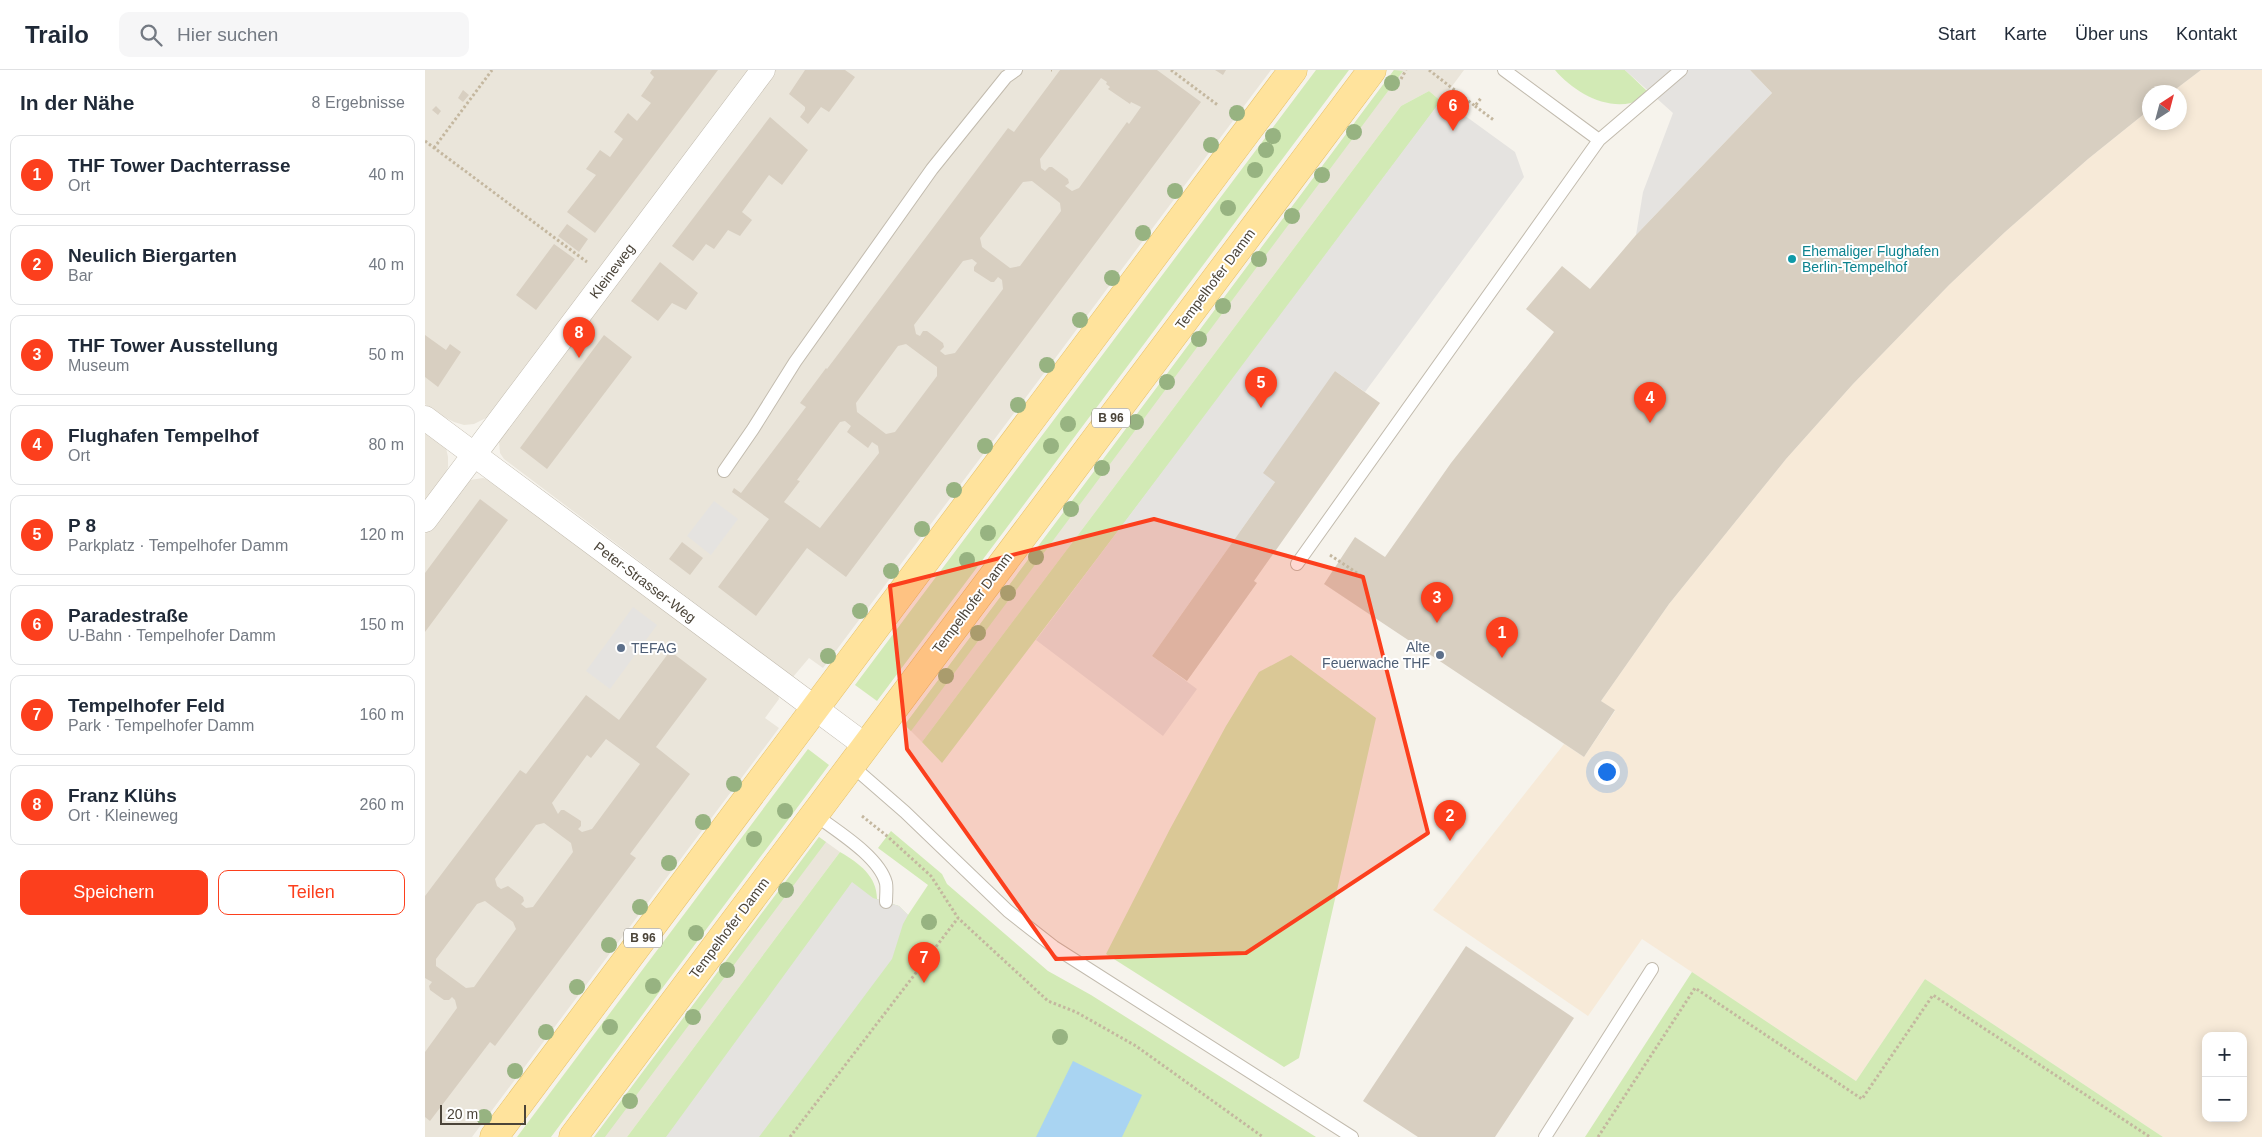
<!DOCTYPE html>
<html lang="de">
<meta charset="utf-8">
<style>
body{margin:0;font-family:Arial,sans-serif;background:#f6f6f7;color:#1f2937}
.controls{position:absolute;right:15px;bottom:15px;display:grid;overflow:hidden;border-radius:10px;box-shadow:0 2px 12px #0003}
.controls button{width:45px;height:45px;display:grid;place-items:center;padding:0;border:0;border-bottom:1px solid #e0e1e3;background:#fff;color:#1f2937;font:25px sans-serif}
.compass{position:absolute;left:1717px;top:15px;width:45px;height:45px;border-radius:50%;background:#fff;box-shadow:0 2px 12px #0003;rotate:36deg}
.scale{position:absolute;left:15px;bottom:12px;width:86px;box-sizing:border-box;padding-left:5px;border:2px solid #4b4439;border-top:0;font-size:14px;line-height:18px;white-space:nowrap;color:#4b4439;-webkit-text-stroke:4px #fff;paint-order:stroke}
.you{position:absolute;left:1181px;top:701px;width:18px;height:18px;margin:-12px;border:4px solid #fff;border-radius:50%;background:#1a73e8;box-shadow:0 0 0 8px #1a73e833}
.badge{display:grid;place-items:center;width:32px;height:32px;border-radius:50%;background:#fc3f1d;color:#fff;font-size:16px;font-weight:700}
.pin{position:absolute;translate:-50% -41px;filter:drop-shadow(0 1px 2px #0008)}
.pin::after{content:'';position:absolute;top:26px;width:18px;height:15px;background:inherit;clip-path:polygon(0 0,100% 0,50% 100%)}
.list{margin:0;padding:0;list-style:none}
h2{display:flex;justify-content:space-between;align-items:center;height:65px;margin:0;padding:0 20px;font-size:21px}
h2 small{font-size:16px;font-weight:400;color:#747a83}
.list li{display:grid;grid-template-columns:32px 1fr auto;gap:15px;align-items:center;box-sizing:border-box;height:80px;margin:0 10px 10px;padding:0 10px;border:1px solid #e0e1e3;border-radius:10px}
.list b{display:block;font-size:19px;white-space:nowrap}
.list p{margin:0;font-size:16px;white-space:nowrap;color:#747a83}
.list em{font-size:16px;font-style:normal;color:#747a83}
.actions{display:flex;gap:10px;padding:15px 20px}
.actions a{flex:1;padding:11px 0;border:1px solid #fc3f1d;border-radius:10px;text-align:center;font-size:18px;color:#fc3f1d}
.actions .main{background:#fc3f1d;color:#fff}
.icon{flex:none;width:28px;height:28px;fill:none;stroke:currentColor;stroke-width:2;stroke-linecap:round;stroke-linejoin:round}
.map{position:relative;flex:none;width:1837px;height:1067px;overflow:hidden}
header{display:flex;align-items:center;gap:30px;box-sizing:border-box;height:70px;padding:0 25px;background:#fff;border-bottom:1px solid #e0e1e3}
header strong{font-size:24px}
nav{display:flex;gap:28px;margin-inline-start:auto;font-size:18px}
.search{width:350px;height:45px;background:#f6f6f7;display:flex;align-items:center;gap:12px;box-sizing:border-box;padding:0 18px;border-radius:10px;color:#747a83;font-size:19px}
main{display:flex}
aside{flex:1;background:#fff}
.map>svg:first-child{display:block}
</style>
<header>
<strong>Trailo</strong>
<div class="search"><svg class="icon" aria-label="search" viewBox="0 0 24 24"><circle cx="10" cy="10" r="6"/><path d="M15 15l6 6"/></svg>Hier suchen</div>
<nav><a>Start</a><a>Karte</a><a>Über uns</a><a>Kontakt</a></nav>
</header>
<main>
<aside>
<h2>In der Nähe<small>8 Ergebnisse</small></h2>
<ul class="list">
<li><span class="badge">1</span><div><b>THF Tower Dachterrasse</b><p>Ort</p></div><em>40 m</em></li>
<li><span class="badge">2</span><div><b>Neulich Biergarten</b><p>Bar</p></div><em>40 m</em></li>
<li><span class="badge">3</span><div><b>THF Tower Ausstellung</b><p>Museum</p></div><em>50 m</em></li>
<li><span class="badge">4</span><div><b>Flughafen Tempelhof</b><p>Ort</p></div><em>80 m</em></li>
<li><span class="badge">5</span><div><b>P 8</b><p>Parkplatz · Tempelhofer Damm</p></div><em>120 m</em></li>
<li><span class="badge">6</span><div><b>Paradestraße</b><p>U-Bahn · Tempelhofer Damm</p></div><em>150 m</em></li>
<li><span class="badge">7</span><div><b>Tempelhofer Feld</b><p>Park · Tempelhofer Damm</p></div><em>160 m</em></li>
<li><span class="badge">8</span><div><b>Franz Klühs</b><p>Ort · Kleineweg</p></div><em>260 m</em></li>
</ul>
<div class="actions"><a class="main">Speichern</a><a>Teilen</a></div>
</aside>
<div class="map">
<svg width="1837" height="1067" viewBox="0 0 1837 1067">
<rect width="100%" height="100%" fill="#f6f3ec"/>
<!-- residential -->
<path fill="#eae5da" d="M0 0H323L63 347 49 354 39 355 29 352 13 344 0 334Z
M350 0H846L398 598 384 588 368 607 79 389 75 383 74 371Z
M969 0H1039L1016 31 1004 21 976 36 497 672 480 655Z
M0 361 21 378 23 387V397L19 407 0 433Z
M58 408 64 410 353 625 354 629 340 648 354 658 47 1067H0V464L36 416 45 410Z
M394 767 415 782 202 1067H169Z"/>
<!-- commercial -->
<path fill="#f7ead8" fill-rule="evenodd" d="M1776 0H1837V1067H1738L1500 909 1431 1011 1217 869 1163 946 1008 840 1139 674 1159 687 1190 641 1176 631 1244 534 1361 389 1428 314 1524 215 1580 162 1663 89 1724 40V52H1754V22H1747ZM1781 966H1818V1048H1781Z"/>
<!-- green -->
<path fill="#d2eab5" d="M891 0H924L452 631 430 615Z
M969 0 978 1 486 661 480 655 481 653Z
M1130 0H1200L1223 22C1218 25 1212 31 1206 33 1178 39 1148 21 1130 0Z
M1004 21 1016 31 775 353 517 693 497 672 976 36Z
M866 585 951 648 874 988 859 997 681 884 745 759 801 656 834 602Z
M383 679 404 695 366 746 126 1067H92Z
M466 761 517 804 522 814 623 901 666 925 891 1067H202L415 782C434 793 452 806 452 829L474 836 483 845 503 815 453 778Z
M394 767 401 772 180 1067H169Z
M1267 902 1431 1011 1500 909 1738 1067H1160Z"/>
<!-- parking -->
<path fill="#e5e3e0" d="M1200 0H1325L1347 23 1211 165 1218 122 1248 43Z
M1017 29 1090 82 1099 107 940 322 910 301 850 412 727 586 772 619 738 666 611 570Z
M289 431 313 449 286 485 262 466Z
M208 537 232 555 185 619 161 601Z
M427 812 448 828 474 836 483 845 478 854 467 889 334 1067H241Z"/>
<!-- water -->
<path fill="#a9d4f2" d="M648 991 717 1025 697 1067H611Z"/>
<!-- building -->
<path fill="#d8cfc1" fill-rule="evenodd" d="M227 0H293L170 163 142 142 171 105 161 99 175 80 185 87 198 69 189 62 203 43 212 51 226 33 216 26 229 7 225 3Z
M380 0H420L430 7 404 42 396 37 383 54 375 47 380 40V37L364 24Z
M635 0H732L776 32 421 507 382 478 331 546 293 517 344 449 307 422 309 418 316 423 381 337 375 333 401 298 402 299 583 58 589 62ZM676 8 682 12 681 14 685 17 683 19 705 34 706 32 716 37 704 54 702 52 654 118 647 121 640 116 644 113 643 109 627 97H624L620 101 616 98 615 89ZM607 111 635 133 636 141 595 196 585 198 557 177 555 168 598 112ZM547 189 552 193 549 197V201L566 212H569L573 207 577 210 578 219 530 283 520 285 515 281 519 277 518 273 502 261H498L495 266 491 264 489 255 538 191ZM481 274 512 297V306L470 362 461 364 432 342 431 333 473 276ZM420 351 426 356 422 362 443 378 447 372 453 376 454 383 395 458 359 432 375 411 372 410 415 352Z
M790 0H801L798 5Z
M1325 0H1776L1747 22H1724V40L1663 89 1580 162 1524 215 1428 314 1361 389 1244 534 1176 631 1190 640 1159 687 899 514 930 467 960 487 1026 393 1129 262 1101 239 1137 196 1165 219 1211 165 1347 23Z
M38 20 44 25 38 32 33 28Z
M11 36 16 41 13 45 7 40Z
M345 47 383 80 357 115 344 105 317 142 327 150 315 166 303 160 289 179 281 174 268 191 247 176Z
M142 154 163 169 154 182 133 166Z
M129 174 150 189 111 240 91 225Z
M235 192 273 223 261 240 247 233 233 251 206 231Z
M0 265 21 280 25 274 36 282 13 317 0 307Z
M179 265 207 287 122 399 95 378Z
M910 301 955 333 829 511 832 513 762 611 727 586 850 412 838 403Z
M55 429 83 450 0 562V503Z
M257 472 278 488 265 505 244 489Z
M245 581 282 609 231 677 265 704 205 784 211 788 70 976 65 972 5 1051 0 1047V982L32 938 30 930 27 927 24 930H19L5 920 4 916 7 912 0 908V826L95 700 101 704 161 625 194 650ZM181 669 215 694 167 759 157 762 153 759 156 756V751L139 740H136L133 744 127 733 162 685 166 688ZM119 753 146 773 148 782 108 837 101 838 96 834 99 831 98 827 83 816 76 819 72 816 70 809 111 755ZM60 831 88 852 91 859 49 917 41 918 11 896V889L52 834Z
M1041 876 1149 948 1070 1067H993L938 1031Z"/>
<g fill="none" stroke-linecap="round" stroke-linejoin="round">
<!-- service casing -->
<g stroke="#c2bbae" stroke-width="14">
<path id="service" d="M1079 0 1174 70 1256 0
M299 401 328 359 370 292 507 99 581 7 591 0
M872 494 1174 70
M426 695 480 742 583 841 629 877 927 1067
M389 744C410 760 454 786 461 813 462 818 461 826 461 832
M1120 1067 1227 899"/>
</g>
<!-- minor casing -->
<g stroke="#c2bbae" stroke-width="25">
<path id="minor" d="M0 348 441 676
M0 450 338 0"/>
</g>
<!-- primary casing -->
<g stroke="#e6c16a" stroke-width="29">
<path id="primary" d="M69 1067 868 0
M148 1067 947 0"/>
</g>
<!-- path -->
<path stroke="#c4b79f" stroke-width="3" stroke-dasharray="2.5 2.5" stroke-linecap="butt" d="M626 0H627
M746 0 794 36
M1004 0 1050 36 1056 28
M976 9 981 0
M1050 36 1070 51
M0 71 162 192
M9 78 67 0
M905 485 938 507
M437 746 462 766 506 806 533 848 623 931 651 942 711 976 838 1067
M365 1067 533 848
M1173 1067 1270 918 1437 1029 1508 925 1725 1067"/>
<!-- service -->
<use href="#service" stroke="#fff" stroke-width="12"/>
<!-- minor -->
<use href="#minor" stroke="#fff" stroke-width="24"/>
<!-- primary -->
<use href="#primary" stroke="#ffe39c" stroke-width="28"/>
</g>
<!-- trees -->
<g fill="#97b381">
<circle cx="967" cy="13" r="8"/>
<circle cx="812" cy="43" r="8"/>
<circle cx="929" cy="62" r="8"/>
<circle cx="848" cy="66" r="8"/>
<circle cx="786" cy="75" r="8"/>
<circle cx="841" cy="80" r="8"/>
<circle cx="830" cy="100" r="8"/>
<circle cx="897" cy="105" r="8"/>
<circle cx="750" cy="121" r="8"/>
<circle cx="803" cy="138" r="8"/>
<circle cx="867" cy="146" r="8"/>
<circle cx="718" cy="163" r="8"/>
<circle cx="834" cy="189" r="8"/>
<circle cx="687" cy="208" r="8"/>
<circle cx="798" cy="236" r="8"/>
<circle cx="655" cy="250" r="8"/>
<circle cx="774" cy="269" r="8"/>
<circle cx="622" cy="295" r="8"/>
<circle cx="742" cy="312" r="8"/>
<circle cx="593" cy="335" r="8"/>
<circle cx="711" cy="352" r="8"/>
<circle cx="643" cy="354" r="8"/>
<circle cx="560" cy="376" r="8"/>
<circle cx="626" cy="376" r="8"/>
<circle cx="677" cy="398" r="8"/>
<circle cx="529" cy="420" r="8"/>
<circle cx="646" cy="439" r="8"/>
<circle cx="497" cy="459" r="8"/>
<circle cx="563" cy="463" r="8"/>
<circle cx="611" cy="487" r="8"/>
<circle cx="542" cy="490" r="8"/>
<circle cx="466" cy="501" r="8"/>
<circle cx="583" cy="523" r="8"/>
<circle cx="435" cy="541" r="8"/>
<circle cx="553" cy="563" r="8"/>
<circle cx="403" cy="586" r="8"/>
<circle cx="521" cy="606" r="8"/>
<circle cx="309" cy="714" r="8"/>
<circle cx="360" cy="741" r="8"/>
<circle cx="278" cy="752" r="8"/>
<circle cx="329" cy="769" r="8"/>
<circle cx="244" cy="793" r="8"/>
<circle cx="361" cy="820" r="8"/>
<circle cx="215" cy="837" r="8"/>
<circle cx="504" cy="852" r="8"/>
<circle cx="271" cy="863" r="8"/>
<circle cx="184" cy="875" r="8"/>
<circle cx="302" cy="900" r="8"/>
<circle cx="228" cy="916" r="8"/>
<circle cx="152" cy="917" r="8"/>
<circle cx="268" cy="947" r="8"/>
<circle cx="185" cy="957" r="8"/>
<circle cx="121" cy="962" r="8"/>
<circle cx="635" cy="967" r="8"/>
<circle cx="90" cy="1001" r="8"/>
<circle cx="205" cy="1031" r="8"/>
<circle cx="59" cy="1047" r="8"/>
</g>
<!-- marked area -->
<path fill="#fc3f1d" fill-opacity="0.2" stroke="#fc3f1d" stroke-width="4" stroke-linejoin="round" d="M729 449 938 507 1003 763 821 883 631 889 482 679 465 516Z"/>
<!-- markers -->
<circle fill="#0f9aa8" stroke="#fff" stroke-width="2" cx="1367" cy="189" r="5"/>
<g fill="#5c6f8a" stroke="#fff" stroke-width="2">
<circle cx="196" cy="578" r="5"/>
<circle cx="1015" cy="585" r="5"/>
</g>
<g text-anchor="middle" dominant-baseline="central" stroke-width="4" stroke-linejoin="round" paint-order="stroke">
<!-- shield labels -->
<g fill="#fff" stroke="#817c74" stroke-width="1">
<rect x="667" y="338.5" width="38" height="19" rx="4"/>
<rect x="199" y="858.5" width="38" height="19" rx="4"/>
</g>
<g font-size="12" font-weight="bold" fill="#4b4439">
<text x="686" y="348">B 96</text>
<text x="218" y="868">B 96</text>
</g>
<!-- culture labels -->
<g font-size="14" fill="#0d838f" stroke="#fff" text-anchor="start">
<text x="1377" y="181">Ehemaliger Flughafen<tspan x="1377" dy="16">Berlin-Tempelhof</tspan></text>
</g>
<!-- street labels -->
<g font-size="14" fill="#4b4439" stroke="#fff">
<text transform="translate(187 201) rotate(-53)">Kleineweg</text>
<text transform="translate(790 209) rotate(-53)">Tempelhofer Damm</text>
<text transform="translate(220 512) rotate(37)">Peter-Strasser-Weg</text>
<text transform="translate(547 533) rotate(-53)">Tempelhofer Damm</text>
<text transform="translate(304 858) rotate(-53)">Tempelhofer Damm</text>
</g>
<!-- service labels -->
<g font-size="14" fill="#4e5e75" stroke="#fff" text-anchor="end">
<text x="1005" y="577">Alte<tspan x="1005" dy="16">Feuerwache THF</tspan></text>
<text x="206" y="578" text-anchor="start">TEFAG</text>
</g>
</g>
</svg>
<div class="controls">
<button>+</button>
<button>−</button>
</div>
<svg class="compass" viewBox="-18 -18 36 36"><path d="M0-13l5 13h-10z" fill="#e53935"/><path d="M0 13l5-13h-10z" fill="#747a83"/></svg>
<div class="scale">20 m</div>
<div class="you"></div>
<div class="pin badge" style="left:1077px;top:588px">1</div>
<div class="pin badge" style="left:1025px;top:771px">2</div>
<div class="pin badge" style="left:1012px;top:553px">3</div>
<div class="pin badge" style="left:1225px;top:353px">4</div>
<div class="pin badge" style="left:836px;top:338px">5</div>
<div class="pin badge" style="left:1028px;top:61px">6</div>
<div class="pin badge" style="left:499px;top:913px">7</div>
<div class="pin badge" style="left:154px;top:288px">8</div>
</div>
</main>
